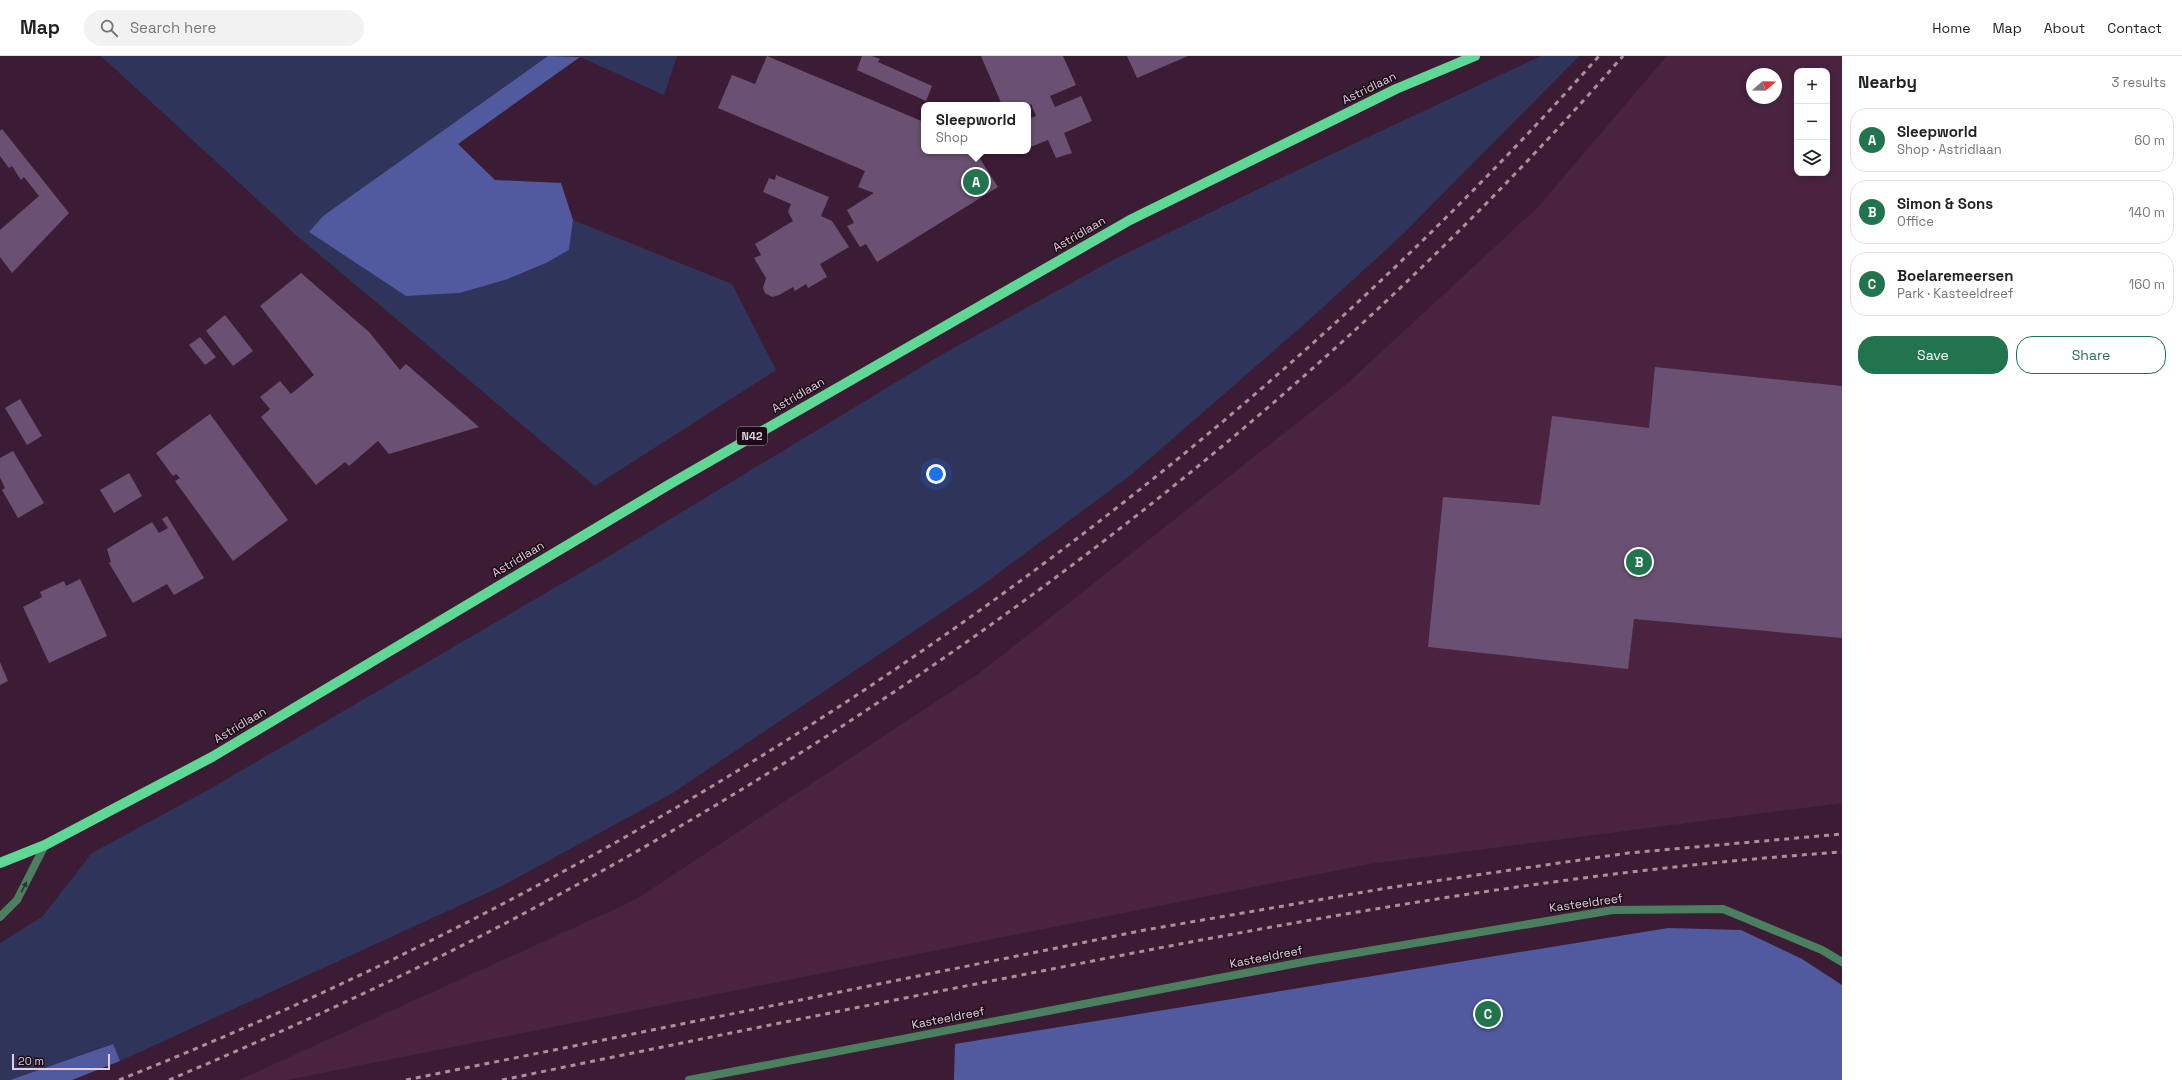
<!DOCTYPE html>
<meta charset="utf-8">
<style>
body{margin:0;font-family:"Space Grotesk",sans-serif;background:#f2f2f2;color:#222}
.controls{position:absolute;right:12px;top:12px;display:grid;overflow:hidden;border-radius:8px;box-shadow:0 2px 6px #0003}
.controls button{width:36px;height:36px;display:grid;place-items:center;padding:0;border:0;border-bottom:1px solid #e0e0e0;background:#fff;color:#222;font:20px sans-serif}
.compass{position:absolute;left:1746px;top:12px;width:36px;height:36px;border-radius:50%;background:#fff;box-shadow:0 2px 6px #0003;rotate:70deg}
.scale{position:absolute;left:12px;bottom:10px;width:98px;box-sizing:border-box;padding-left:4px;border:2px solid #e3cddc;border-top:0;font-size:11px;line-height:14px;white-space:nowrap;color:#e3cddc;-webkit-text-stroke:3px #1a0c17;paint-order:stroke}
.you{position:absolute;left:936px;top:418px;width:14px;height:14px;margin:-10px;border:3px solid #fff;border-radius:50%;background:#1a73e8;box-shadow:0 0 0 6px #1a73e833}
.badge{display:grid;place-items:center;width:26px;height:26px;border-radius:50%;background:#22744f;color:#fff;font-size:13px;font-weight:700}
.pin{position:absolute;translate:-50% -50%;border:2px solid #fff;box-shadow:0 1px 4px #0006}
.popup{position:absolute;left:921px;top:46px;width:110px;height:52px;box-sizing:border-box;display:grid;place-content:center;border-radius:8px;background:#fff;filter:drop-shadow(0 1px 3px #0005);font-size:13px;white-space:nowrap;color:#767676}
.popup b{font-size:15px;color:#222}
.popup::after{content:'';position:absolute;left:50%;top:100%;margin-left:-8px;border:8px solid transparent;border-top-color:#fff}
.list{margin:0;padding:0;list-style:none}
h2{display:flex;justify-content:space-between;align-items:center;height:52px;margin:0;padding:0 16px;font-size:17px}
h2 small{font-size:13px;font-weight:400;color:#767676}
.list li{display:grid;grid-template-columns:26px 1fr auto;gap:12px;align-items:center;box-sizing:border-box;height:64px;margin:0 8px 8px;padding:0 8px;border:1px solid #e0e0e0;border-radius:16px}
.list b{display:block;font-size:15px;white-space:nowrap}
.list p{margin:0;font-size:13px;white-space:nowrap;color:#767676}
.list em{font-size:13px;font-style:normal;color:#767676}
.actions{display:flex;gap:8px;padding:12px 16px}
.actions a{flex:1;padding:9px 0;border:1px solid #22744f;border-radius:16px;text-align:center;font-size:14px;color:#22744f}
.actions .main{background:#22744f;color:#fff}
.icon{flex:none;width:22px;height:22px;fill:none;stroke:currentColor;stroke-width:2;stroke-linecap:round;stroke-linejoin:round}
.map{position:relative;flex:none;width:1842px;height:1024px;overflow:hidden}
header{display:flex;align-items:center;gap:24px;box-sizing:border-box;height:56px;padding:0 20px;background:#fff;border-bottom:1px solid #e0e0e0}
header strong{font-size:19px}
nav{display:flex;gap:22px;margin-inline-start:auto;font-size:14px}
.search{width:280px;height:36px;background:#f2f2f2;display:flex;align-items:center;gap:10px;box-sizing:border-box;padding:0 14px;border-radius:22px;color:#767676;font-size:15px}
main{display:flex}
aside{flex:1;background:#fff}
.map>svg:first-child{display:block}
</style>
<header>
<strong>Map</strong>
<div class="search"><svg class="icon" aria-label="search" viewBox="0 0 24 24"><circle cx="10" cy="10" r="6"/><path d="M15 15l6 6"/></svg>Search here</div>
<nav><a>Home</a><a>Map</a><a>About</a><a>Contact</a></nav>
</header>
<main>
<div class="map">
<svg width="1842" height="1024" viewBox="0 0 1842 1024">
<rect width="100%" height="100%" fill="#3c1c34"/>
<!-- built -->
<path fill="#492340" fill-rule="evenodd" d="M1667 0H1842V747L1369 808 287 1024H239L635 844 981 616 1349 326 1538 151ZM1797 15H1827V117H1797ZM1752 18H1776V42H1752Z"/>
<!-- green -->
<path fill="#2f345b" d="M101 0H548L323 160 309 176 406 240 460 237 508 223 546 207 569 194 573 164 732 228 776 314 595 430 295 178Z
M578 0H677L664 39Z
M1541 0H1579L1404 177 1308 265 1132 418 977 533 671 738 500 831 120 1005 112 988 10 1024H0V887L42 861 92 797 208 734 611 499 941 299 1115 203 1281 122Z"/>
<!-- forest -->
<path fill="#525a9f" d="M548 0 580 1 458 88 495 124 561 127 573 164 569 194 546 207 508 223 460 237 406 240 309 176 323 160Z
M1668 872 1741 874 1802 903 1842 929V1024H954L955 988Z
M113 988 120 1005 72 1024H10Z"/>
<!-- building -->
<path fill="#6a5173" d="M767 0 924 66V95H975L998 131 877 206 866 188 860 191 847 170 854 167 847 154 874 137 858 131 865 115 718 52 732 19 755 28Z
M862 0H872L880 3 878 6 932 30 926 45 857 14Z
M981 0H1063L1076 29 1050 40 1055 51 1081 40 1092 65 1064 77 1072 97 1056 102 1048 84 1028 92V63L1036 60 1031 48 1002 49Z
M1127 0H1188L1137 22Z
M2 73 69 157 12 217 0 201V174L39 140 24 121 21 124 12 110 9 112 0 100V75Z
M776 119 829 141 821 160 832 165 849 191 820 208 827 221 808 232 806 228 795 235 793 231 779 239 772 241 765 237 763 232 766 222 754 202 761 199 755 188 793 165 788 156 791 148 763 136 769 122 775 124Z
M301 217 369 276 400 314 406 308 479 371 389 398 378 385 349 410 345 406 316 429 261 361 270 353 260 341 280 325 291 338 314 319 260 250Z
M225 259 253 295 233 310 206 275Z
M200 281 216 301 205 309 189 289Z
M1655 311 1842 330V582L1634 563 1628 613 1428 591 1443 441 1540 449 1552 360 1649 372Z
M20 343 42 380 27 389 5 352Z
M210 358 288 464 233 505 175 425 180 422 176 418 173 420 156 397Z
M13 395 44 447 18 462 2 434 5 432 0 422V402Z
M129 417 142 440 114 457 100 434Z
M167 460 204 522 174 539 167 528 133 547 109 507 111 506 107 493 152 466 159 477 168 472 162 463Z
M80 523 107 580 49 607 23 551 42 541 40 536 64 525 66 530Z
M0 606 8 625 0 629Z"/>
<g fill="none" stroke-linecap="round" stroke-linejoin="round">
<!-- minor -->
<path stroke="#4a8060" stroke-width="8" d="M0 861 17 844 45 789
M689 1024 1308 905 1613 854 1723 853 1822 894 1842 906"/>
<!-- primary -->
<path stroke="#5fd795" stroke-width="10" d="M0 807 45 789 212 701 670 428 1130 164 1396 33 1475 0"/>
<!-- rail -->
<path stroke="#a88fa1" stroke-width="3" stroke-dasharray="5 5" stroke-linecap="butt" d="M119 1024C676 803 1200 449 1599 0
M169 1024C294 971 417 915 536 851 940 635 1321 346 1623 0
M406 1024 1145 874 1387 832 1628 797 1842 778
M502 1024C685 986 868 949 1052 913 1313 861 1576 814 1842 796"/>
</g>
<!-- one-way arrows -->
<defs><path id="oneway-solid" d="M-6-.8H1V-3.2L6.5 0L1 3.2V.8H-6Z"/></defs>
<use fill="#2b3531" href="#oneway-solid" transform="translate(24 831) rotate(-63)"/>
<g text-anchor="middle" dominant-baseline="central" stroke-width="3" stroke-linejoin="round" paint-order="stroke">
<!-- shield labels -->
<rect fill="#1a0c17" stroke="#a793a1" stroke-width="1" x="737" y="371" width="30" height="18" rx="3"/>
<g font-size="11" font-weight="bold" fill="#e3cddc">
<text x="752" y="380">N42</text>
</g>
<!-- street labels -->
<g font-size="12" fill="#e3cddc" stroke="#1a0c17">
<text transform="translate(1369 32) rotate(-26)">Astridlaan</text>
<text transform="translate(1079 178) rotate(-30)">Astridlaan</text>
<text transform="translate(798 339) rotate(-30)">Astridlaan</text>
<text transform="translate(518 503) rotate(-31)">Astridlaan</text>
<text transform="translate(240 669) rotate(-31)">Astridlaan</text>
<text transform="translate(1586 847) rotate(-8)">Kasteeldreef</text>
<text transform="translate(1266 901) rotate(-11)">Kasteeldreef</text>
<text transform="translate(948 962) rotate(-11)">Kasteeldreef</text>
</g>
</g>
</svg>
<div class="controls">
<button>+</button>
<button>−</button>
<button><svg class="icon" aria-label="layers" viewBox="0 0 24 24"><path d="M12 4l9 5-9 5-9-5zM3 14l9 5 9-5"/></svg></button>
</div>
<svg class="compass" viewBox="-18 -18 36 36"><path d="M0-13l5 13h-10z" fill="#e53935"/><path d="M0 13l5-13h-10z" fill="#767676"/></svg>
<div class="scale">20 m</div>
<div class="you"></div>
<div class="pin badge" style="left:976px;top:126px">A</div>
<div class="popup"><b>Sleepworld</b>Shop</div>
<div class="pin badge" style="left:1639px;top:506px">B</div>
<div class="pin badge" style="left:1488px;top:958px">C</div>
</div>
<aside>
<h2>Nearby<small>3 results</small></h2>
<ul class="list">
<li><span class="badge">A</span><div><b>Sleepworld</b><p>Shop · Astridlaan</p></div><em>60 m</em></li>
<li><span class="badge">B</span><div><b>Simon &amp; Sons</b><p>Office</p></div><em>140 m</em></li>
<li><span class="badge">C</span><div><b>Boelaremeersen</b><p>Park · Kasteeldreef</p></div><em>160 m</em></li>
</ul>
<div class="actions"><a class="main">Save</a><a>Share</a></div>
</aside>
</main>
